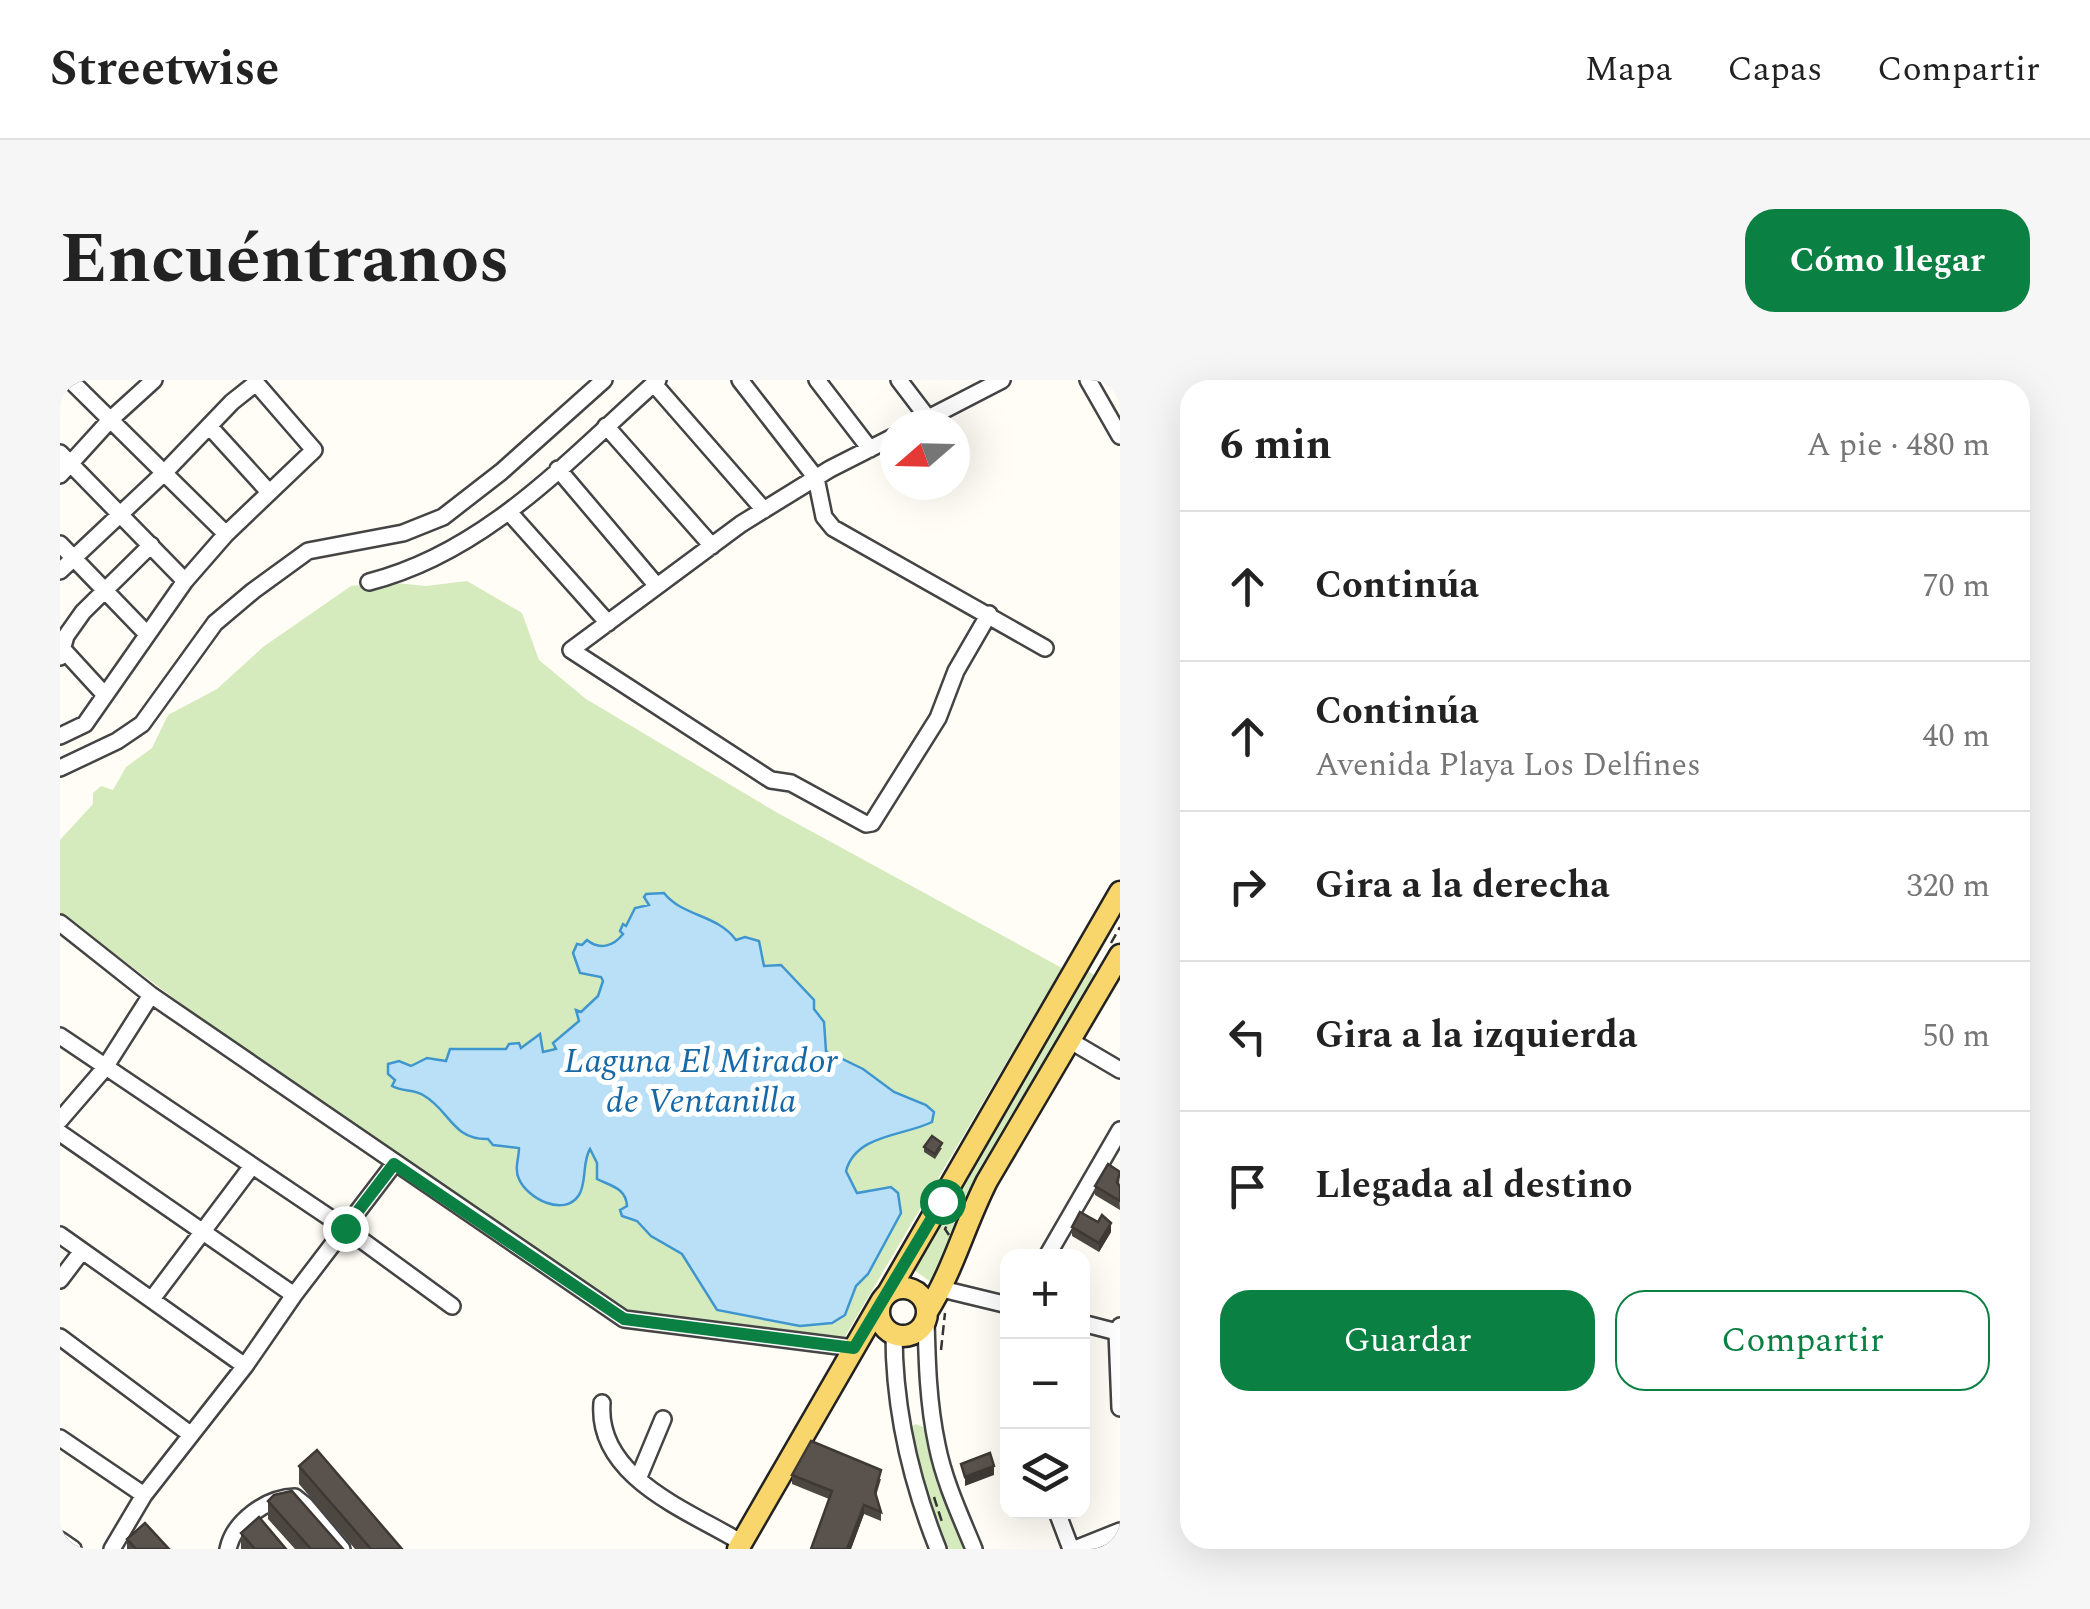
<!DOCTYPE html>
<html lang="es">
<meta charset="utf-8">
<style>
body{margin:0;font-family:Spectral,serif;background:#f6f6f6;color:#222}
.controls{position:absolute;right:30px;bottom:30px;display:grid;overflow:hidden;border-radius:20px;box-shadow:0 10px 40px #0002}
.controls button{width:90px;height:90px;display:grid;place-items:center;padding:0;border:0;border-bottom:2px solid #e0e0e0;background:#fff;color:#222;font:50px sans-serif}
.compass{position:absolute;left:820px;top:30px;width:90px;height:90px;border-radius:50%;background:#fff;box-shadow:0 10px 40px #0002;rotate:250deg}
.stop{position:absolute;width:30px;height:30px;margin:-22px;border:8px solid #0b8043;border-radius:50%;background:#fff}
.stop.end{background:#0b8043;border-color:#fff;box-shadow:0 2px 10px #0008}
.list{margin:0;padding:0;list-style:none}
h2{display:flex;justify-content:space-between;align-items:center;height:130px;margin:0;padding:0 40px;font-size:42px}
h2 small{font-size:32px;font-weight:400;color:#767676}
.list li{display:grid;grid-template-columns:65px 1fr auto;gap:30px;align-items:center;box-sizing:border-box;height:150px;padding:0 40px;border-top:2px solid #e0e0e0}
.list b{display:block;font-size:38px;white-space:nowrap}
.list p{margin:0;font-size:32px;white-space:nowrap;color:#767676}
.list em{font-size:32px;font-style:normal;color:#767676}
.actions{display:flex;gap:20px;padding:30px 40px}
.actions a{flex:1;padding:22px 0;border:2px solid #0b8043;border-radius:30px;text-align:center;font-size:35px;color:#0b8043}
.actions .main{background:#0b8043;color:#fff}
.icon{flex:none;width:55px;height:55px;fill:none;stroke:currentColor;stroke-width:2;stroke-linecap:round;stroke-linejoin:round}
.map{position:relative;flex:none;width:1060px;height:1169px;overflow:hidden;border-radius:30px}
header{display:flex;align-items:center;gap:60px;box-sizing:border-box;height:140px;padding:0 50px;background:#fff;border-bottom:2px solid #e0e0e0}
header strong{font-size:48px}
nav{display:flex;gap:55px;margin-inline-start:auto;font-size:35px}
.intro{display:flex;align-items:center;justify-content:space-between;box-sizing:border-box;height:240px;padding:0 60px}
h1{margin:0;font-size:70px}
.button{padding:25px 45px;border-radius:30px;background:#0b8043;color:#fff;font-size:35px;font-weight:700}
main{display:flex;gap:60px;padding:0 60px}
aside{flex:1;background:#fff;border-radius:30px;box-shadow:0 10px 40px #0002}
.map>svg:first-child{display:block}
</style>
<header>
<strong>Streetwise</strong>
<nav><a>Mapa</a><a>Capas</a><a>Compartir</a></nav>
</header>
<div class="intro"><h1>Encuéntranos</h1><a class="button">Cómo llegar</a></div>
<main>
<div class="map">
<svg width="1060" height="1169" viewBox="0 0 1060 1169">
<rect width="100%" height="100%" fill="#fffdf5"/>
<!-- green -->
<path fill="#d5ebbd" d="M407 201 462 233 479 280 526 319 716 432 1002 588 784 958 563 929 179 667 0 533V460L33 424V413L41 406 53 410 66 387 92 368 108 335 157 309 203 267 291 206 326 202 366 206Z
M1022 588 1040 598 905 826H900L895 819 913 786 917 770Z
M886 834 900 841 875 905 854 890Z
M856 1044 863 1047 871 1080 879 1090 908 1169H886L860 1102 849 1048Z"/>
<!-- water -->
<path fill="#b9e0f7" stroke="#3f96cf" stroke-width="2.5" d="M604 513C623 537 657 534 676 560L685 557 699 561 704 586 721 585 754 620V629L764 642 766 671 803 689 834 712 866 725 874 732 872 742C844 756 796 754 786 791L797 813 831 807 838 813 841 833 808 894 796 906 785 935 772 943 740 946 657 930 622 874 591 856 577 841 562 836 560 830 567 826C566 808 551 806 537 799V783L530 769C522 782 527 802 519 815 504 838 467 818 459 799 454 789 459 778 459 768L433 765 428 759C392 760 390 730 363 715 353 709 343 712 332 706L335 700 328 694V684L339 681 351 686 367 678 386 681 390 669H446L449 664 459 663 461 668 480 654 483 672 496 669 493 663 519 641 516 630 521 632 538 616 543 601 541 597 520 593 513 573 517 564 522 565 527 560C539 570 553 567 563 554L560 551 563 544 566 546 575 528 589 525 584 517 586 514Z"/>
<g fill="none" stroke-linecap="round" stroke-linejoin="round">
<!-- minor casing -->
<g stroke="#444" stroke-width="20">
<path id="minor" d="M10 0 166 154
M680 0 756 98 764 137 773 148 985 268
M757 0 810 69
M839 0 868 38
M1028 0 1060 56
M594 4 704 130
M855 45 942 0
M149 46 209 112
M546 46 652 166
M835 56 770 89 681 144 511 270 711 400 731 403 806 444 812 443 878 338 896 291 929 234
M0 73 125 201
M498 89 597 206
M0 95 50 40 94 0
M449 132 548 243
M0 164 86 253
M0 191 104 93 172 22 196 3 254 70 166 154 125 201 25 344 0 356
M309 202C427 172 510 78 598 0
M0 266 44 314
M0 277 6 256 23 232 91 165
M0 388 57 361 82 344 155 243 193 211 248 171 343 153 383 137 441 92 544 0
M0 543 91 615 564 939 794 968
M0 656 285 848 392 926
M1009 660 1060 690
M0 740 44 689 91 615
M0 753 234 915
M0 855 185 986
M987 876 1060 750
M0 900 22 871
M882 909 948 925
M92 919 192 786
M866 939C867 981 868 1023 877 1065 884 1101 900 1135 914 1169
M1022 943 1057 952
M1060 946 1057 952 1060 1028
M834 954C834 1030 850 1099 878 1169
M0 957 130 1054
M542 1023C536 1098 630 1131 682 1163
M0 1058 84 1115
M578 1099 603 1039
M997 1132 1011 1169
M0 1160 13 1169
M52 1169 84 1115 185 986 234 915 334 784
M168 1169C174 1141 206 1118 235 1117L245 1125 282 1169
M1015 1169 1060 1151"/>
</g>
<!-- major casing -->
<g stroke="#222" stroke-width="25">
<path id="major" d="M819 932a24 24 0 1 1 48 0a24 24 0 1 1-48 0Z
M828 913 1060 512
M867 932C893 891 905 844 927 801L1060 575
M678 1169 822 920"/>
</g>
<!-- path -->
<path stroke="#333" stroke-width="2.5" stroke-dasharray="10 5" stroke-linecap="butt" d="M1051 563 1060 547
M889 855 885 849 897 827
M881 970 885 933
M874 1117 882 1142"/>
<!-- minor -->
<use href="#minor" stroke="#fff" stroke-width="15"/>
<!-- major -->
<use href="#major" stroke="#f9d66b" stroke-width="20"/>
</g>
<!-- wall -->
<path fill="#4d4742" d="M864 767 882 768 875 779 864 772Z
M1060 792 1059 806 1060 830 1035 815V806Z
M1012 847 1051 852 1039 872 1012 856Z
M239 1086 342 1169H295L239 1104Z
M732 1095 821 1099 816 1116 821 1132V1141L804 1134 791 1169H751L769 1119 732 1104Z
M208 1121 283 1169H235L208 1139Z
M181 1153 226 1169H181Z
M67 1159 109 1169H67Z"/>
<!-- shaded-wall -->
<path fill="#3f3936" d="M1051 843V852L1039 872V863Z
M934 1086V1095L905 1106V1097Z
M804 1125V1134L791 1169H787Z"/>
<!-- building -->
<path fill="#5a524d" stroke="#3f3936" stroke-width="2.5" d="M872 756 882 763 875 774 864 767Z
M1048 784 1060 792 1057 802 1060 807V821L1035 806Z
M1020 832 1038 842 1042 835 1051 843 1039 863 1012 847Z
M751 1061 821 1090 815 1112 821 1132 804 1125 787 1169H751L772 1111 732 1095Z
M257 1070 342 1169H311L239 1086Z
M930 1073 934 1086 905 1097 901 1084Z
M232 1111 283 1169H251L208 1121 214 1115Z
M199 1137 226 1169H195L181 1153Z
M85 1143 109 1169H76L67 1159Z"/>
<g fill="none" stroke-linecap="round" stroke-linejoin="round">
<!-- route -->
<path stroke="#0b8043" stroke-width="12" d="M285 848 334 784 564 939 794 968 882 821"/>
</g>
<g text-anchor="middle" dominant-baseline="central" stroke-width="10" stroke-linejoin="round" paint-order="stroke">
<!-- water labels -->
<g font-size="35" font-style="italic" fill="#1768a6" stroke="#fff">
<text x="641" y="681">Laguna El Mirador<tspan x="641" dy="40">de Ventanilla</tspan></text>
</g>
</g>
</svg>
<div class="controls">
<button>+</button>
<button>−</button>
<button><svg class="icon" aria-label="layers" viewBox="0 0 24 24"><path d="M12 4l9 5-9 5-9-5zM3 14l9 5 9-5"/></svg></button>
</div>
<svg class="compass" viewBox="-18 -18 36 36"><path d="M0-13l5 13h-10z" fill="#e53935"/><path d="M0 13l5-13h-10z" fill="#767676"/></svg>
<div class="stop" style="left:882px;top:821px"></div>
<div class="stop end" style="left:285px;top:848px"></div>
</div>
<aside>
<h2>6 min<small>A pie · 480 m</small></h2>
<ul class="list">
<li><svg class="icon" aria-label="ahead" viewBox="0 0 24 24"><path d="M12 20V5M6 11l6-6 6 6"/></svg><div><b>Continúa</b></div><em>70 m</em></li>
<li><svg class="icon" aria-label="ahead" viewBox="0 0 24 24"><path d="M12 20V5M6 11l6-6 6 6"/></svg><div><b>Continúa</b><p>Avenida Playa Los Delfines</p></div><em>40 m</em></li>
<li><svg class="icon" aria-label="right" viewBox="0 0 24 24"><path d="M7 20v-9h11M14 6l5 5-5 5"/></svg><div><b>Gira a la derecha</b></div><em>320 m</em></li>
<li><svg class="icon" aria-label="left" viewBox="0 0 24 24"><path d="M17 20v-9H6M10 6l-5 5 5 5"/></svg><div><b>Gira a la izquierda</b></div><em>50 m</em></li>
<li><svg class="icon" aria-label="arrive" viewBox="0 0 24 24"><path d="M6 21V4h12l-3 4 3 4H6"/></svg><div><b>Llegada al destino</b></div></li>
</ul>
<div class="actions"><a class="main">Guardar</a><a>Compartir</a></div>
</aside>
</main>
